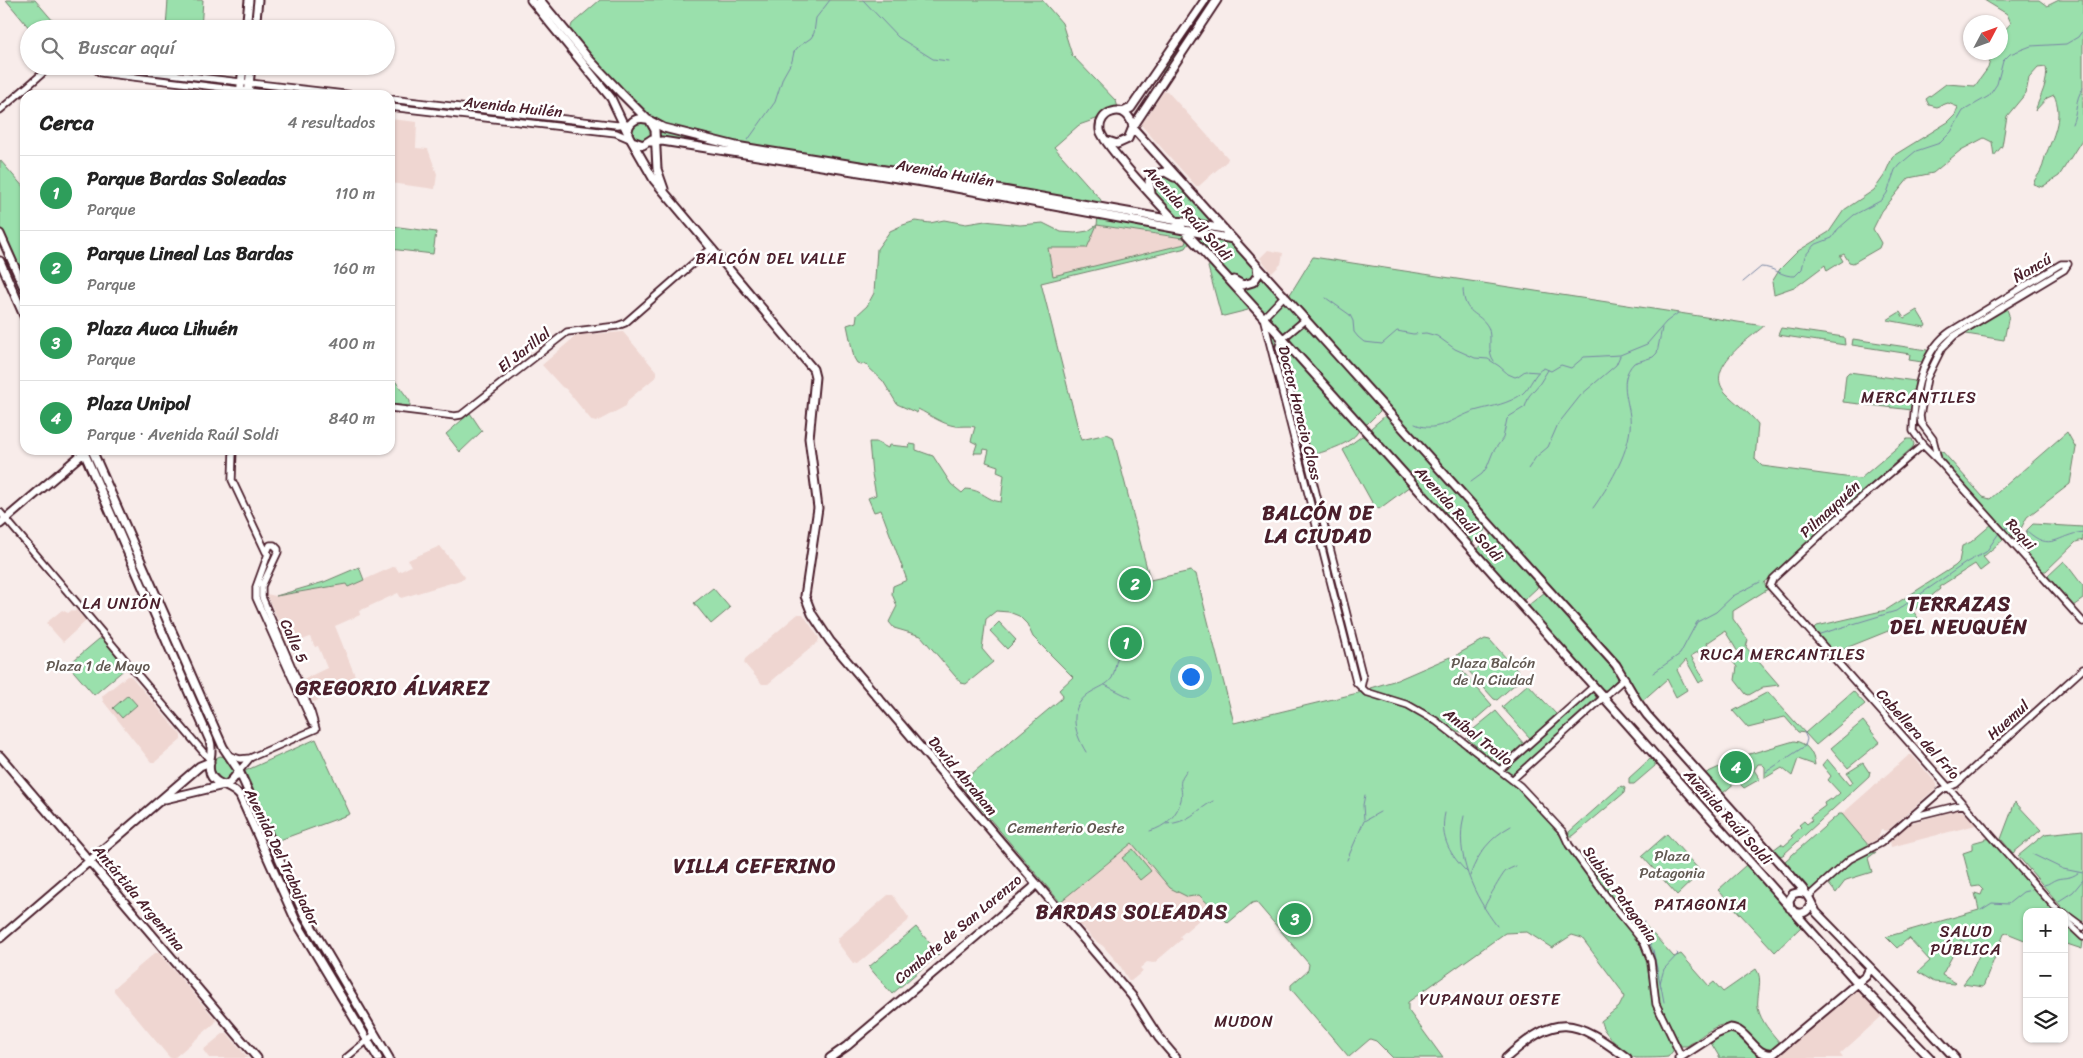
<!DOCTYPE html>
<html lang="es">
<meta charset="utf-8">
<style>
body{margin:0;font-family:Sriracha,sans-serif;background:#f2f2f2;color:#222}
.controls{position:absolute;right:15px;bottom:15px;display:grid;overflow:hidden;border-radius:10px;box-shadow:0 1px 4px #0004}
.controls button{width:45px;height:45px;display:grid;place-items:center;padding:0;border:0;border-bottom:1px solid #e0e0e0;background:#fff;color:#222;font:25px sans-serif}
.compass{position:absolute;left:1963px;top:15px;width:45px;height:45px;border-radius:50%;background:#fff;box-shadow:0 1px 4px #0004;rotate:49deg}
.you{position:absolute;left:1190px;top:676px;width:18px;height:18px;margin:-12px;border:4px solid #fff;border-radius:50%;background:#1a73e8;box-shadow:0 0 0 8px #1a73e833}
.badge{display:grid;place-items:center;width:32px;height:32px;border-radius:50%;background:#c8321e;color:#fff;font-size:16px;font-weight:700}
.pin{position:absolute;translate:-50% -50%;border:2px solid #fff;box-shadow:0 1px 5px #0006}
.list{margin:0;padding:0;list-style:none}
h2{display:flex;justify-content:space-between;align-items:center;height:65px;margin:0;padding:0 20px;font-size:21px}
h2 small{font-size:16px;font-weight:400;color:#767676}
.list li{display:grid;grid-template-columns:32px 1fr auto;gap:15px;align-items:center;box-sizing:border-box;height:75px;padding:0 20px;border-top:1px solid #e0e0e0}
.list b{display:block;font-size:19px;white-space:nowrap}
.list p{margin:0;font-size:16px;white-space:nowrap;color:#767676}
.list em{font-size:16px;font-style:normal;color:#767676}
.icon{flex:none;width:28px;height:28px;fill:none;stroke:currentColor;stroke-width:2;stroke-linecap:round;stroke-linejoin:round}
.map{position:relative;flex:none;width:2083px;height:1058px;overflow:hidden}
.search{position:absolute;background:#fff;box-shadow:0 1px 4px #0004;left:20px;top:20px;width:375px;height:55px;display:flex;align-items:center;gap:12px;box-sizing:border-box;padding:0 18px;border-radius:28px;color:#767676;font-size:19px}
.panel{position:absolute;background:#fff;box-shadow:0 1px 4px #0004;left:20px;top:90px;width:375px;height:365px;border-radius:15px}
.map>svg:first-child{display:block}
</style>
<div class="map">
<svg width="2083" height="1058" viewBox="0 0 2083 1058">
<rect width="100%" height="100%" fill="#f8ecea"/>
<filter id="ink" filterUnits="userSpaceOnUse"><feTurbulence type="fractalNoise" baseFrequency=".02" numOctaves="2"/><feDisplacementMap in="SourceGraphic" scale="10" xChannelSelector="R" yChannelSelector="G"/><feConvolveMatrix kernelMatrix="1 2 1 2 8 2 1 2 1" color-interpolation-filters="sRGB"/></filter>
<g filter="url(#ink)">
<!-- built -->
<path fill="#efd6d1" d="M1164 91H1167L1228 158 1227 161 1199 186H1196L1141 125Z
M390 112 392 113 391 119 417 122 416 148 428 149 437 174 435 189 390 183Z
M1097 225 1183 238 1186 241 1185 244 1053 277 1048 247 1087 248Z
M1268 250 1283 253 1281 264 1272 273 1260 258Z
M623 332 657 372V376L628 400 626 406 596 422 592 421 566 389 562 387 542 365 577 335Z
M440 546 465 577 464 579 401 598 398 593 359 611 360 615 335 626 358 683 314 702 311 700 302 680 327 668 318 646 315 647 310 637 286 647 275 622 278 620 266 594 276 596 346 584 348 587 395 566 399 572 411 566 408 560Z
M62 610 68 613 72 610 74 612 76 610 86 621 63 642 46 623Z
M798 614H803L819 638 818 642 768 684H762L744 663 745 659Z
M127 676H131L181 735V740L155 762H151L103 701 102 696Z
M1909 755H1912L1937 784V787L1887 831 1881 830 1878 839 1868 844 1842 814Z
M1958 810 1965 812 1976 825 1891 847 1890 841 1910 823Z
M1132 843 1170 888 1199 895 1213 908 1180 936 1182 939 1154 963 1147 962 1140 968 1143 971 1131 981H1129L1119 964 1103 946 1094 940 1060 902Z
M888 895H893L909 918 908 921 857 964 853 963 837 942 838 938Z
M155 953H159L216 1020 215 1023 174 1058H170L114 991V988Z
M1856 989H1858L1882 1016 1840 1054 1843 1058H1774Z
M224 1033H227L248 1058H209L203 1050Z"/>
<!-- green -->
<path fill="#9ae0ac" stroke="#72806c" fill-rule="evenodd" d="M6 0H35L60 29H30Z
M168 0H203L201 29 166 27Z
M600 0H1042L1062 23 1072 55 1116 101 1119 111 1079 125 1054 147 1101 200 1100 205 728 142 664 127 650 119 591 58 570 31 572 24Z
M1984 0H2039L2047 6 2059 0H2083V138L2059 176 2042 187 2033 184C2035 178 2039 175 2041 170 2044 165 2044 157 2047 152 2055 133 2063 115 2054 95L2047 98 2035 111C2040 96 2049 82 2046 67L2038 68 2029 78 2026 93 2007 116 2002 146 1994 156 1992 142 1984 138 1961 150 1933 173 1909 178 1882 211 1873 229 1881 243 1879 248 1853 263 1849 262 1844 254 1840 256 1843 261 1827 271 1825 265 1797 286 1774 294 1772 282 1780 269 1798 251 1829 232 1844 210 1874 190 1884 176 1893 156 1948 122 1955 115 1958 107 1948 103 1937 107 1929 105 1926 99 1946 84 1975 86 1988 68 1992 53 2000 52 2001 34 2011 23 2007 14Z
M1197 16H1201L1202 18 1165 73H1163L1161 70Z
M632 132a10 10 0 1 1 20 0a10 10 0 1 1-20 0Z
M659 129 722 145 936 180 1174 225 660 138Z
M0 160 25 189V285L0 229Z
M1156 175 1171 176 1213 222 1212 224 1176 218 1151 189 1150 186Z
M1098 216 1182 232 1190 242 1186 248 1041 283 1081 440 1107 434 1113 437 1150 580 1191 571 1196 574 1234 723 1362 692 1411 710 1429 719 1518 788 1559 834 1608 903 1635 935 1645 954 1654 1005 1673 1047V1051L1668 1057C1661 1058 1644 1058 1636 1058 1626 1055 1601 1032 1601 1021L1619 1007 1624 997 1621 990 1582 938 1572 935 1552 948 1527 932 1505 933 1408 1002V1010L1443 1058H1393L1376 1041 1370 1039 1349 1057 1291 989V985L1308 970 1309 964 1256 902 1252 903 1228 923 1199 895 1188 897 1170 888 1132 843 1060 902 962 786V782L1061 699 1063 695 1059 690 1073 677 1033 637 1027 624 1019 616 1009 612 996 611 986 619 982 649 993 662 966 684 961 683 921 636 894 628 889 622 897 606 892 594 893 586 907 580 881 510 874 512 868 498 876 495 872 474 869 442H876L888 448 889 445 909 447 910 444 916 445V450L933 456 951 484 962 493 966 489C983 490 986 500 1001 502L1004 475 997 472 998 466 986 462 989 450 984 449 983 453H974L977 444 971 441 975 427C968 425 962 427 955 426 942 424 930 415 918 409L917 413 897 404 883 381 866 365 857 363 854 358 847 325 856 322 857 315 867 306 874 293 877 249 890 231 903 225 915 221 930 223 944 220 966 224 985 221 1020 225 1043 223 1061 232 1075 233 1088 231 1097 225ZM1097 225 1183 238 1186 241 1185 244 1053 276 1048 248H1087Z
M392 226 436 232 433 254 390 249Z
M1199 236 1231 241 1256 268 1255 279 1238 282 1222 268 1197 240 1196 238Z
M1313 257 1764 326C1749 339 1704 368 1725 392 1735 403 1749 412 1758 424L1755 459 1762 466 1860 479 1907 439H1912L1914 444 1913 447 1843 509 1834 520 1764 583 1768 589 1733 611V619L1748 640 1746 647 1779 685 1763 687 1749 695 1746 694 1735 680 1737 667 1733 662 1741 657 1725 631 1707 643 1708 646 1691 656 1704 679 1699 683 1686 660 1677 670 1687 690 1676 697 1667 679 1641 702 1620 664 1289 296Z
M1210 264 1250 307 1248 310 1224 316 1221 315 1208 267Z
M1260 272 1280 296 1266 311 1262 310 1241 286H1246Z
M1284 300 1301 318 1284 334 1269 316Z
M2004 309H2007L2009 315 2004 340 1966 334Z
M1917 310 1926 325 1925 327 1887 320 1900 312 1904 318Z
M1306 324 1382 409 1367 424 1364 423 1290 341V337Z
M1781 328 1844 337 1845 345 1778 335Z
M1271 330 1273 332 1304 454 1303 457 1301 456 1269 331Z
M1853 339 1927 350 1928 352 1922 362 1909 360 1910 354 1852 345Z
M1286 347 1359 429C1355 443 1326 451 1313 455L1309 454 1283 351Z
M1849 372 1915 381 1912 410 1843 402 1846 375Z
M390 374 410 401V406L390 404Z
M470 413 482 431 460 452 446 434Z
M1386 415 1488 527 1474 542 1470 543 1371 431V428Z
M2067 432 2076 448 2070 484 2027 517 2015 540 1940 457 1939 451H1942L1983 497 1990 499Z
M1362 436H1366L1410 486 1379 509 1374 506 1343 450Z
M1992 524 2004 539 1983 557 1989 564 1980 571 1975 564 1942 585 1939 587 1940 589 1913 611 1918 618 1913 621 1836 652 1831 650 1815 631 1814 629 1817 626 1886 610 1955 566 1959 562 1962 546 1971 542Z
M2033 524 2083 527V540L2076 542 2046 571H2041L2021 547 2027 530Z
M1494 534 1538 584 1537 588 1524 600 1521 599 1477 550 1490 535Z
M2064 561 2083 586V599L2073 606 2048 576Z
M359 567 364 580 348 587 346 584 276 596 324 582Z
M713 588 730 608 711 624 694 603Z
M1545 592 1619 672V677L1606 690 1602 689 1529 609 1530 604Z
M999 622 1016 640 1007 649 990 631Z
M99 639H103L126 668 94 695 68 665Z
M1485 639 1490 640 1523 677 1497 700 1494 699 1457 658 1458 654Z
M1450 657 1492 705 1461 732C1452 731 1443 721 1435 716 1415 703 1392 697 1370 691V688L1397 680Z
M1528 684 1556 714 1530 738 1502 707Z
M1853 691 1865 704 1816 745 1805 733 1798 732 1785 717 1763 722 1764 724 1748 728 1733 711 1768 692 1805 733Z
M1590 692 1595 693 1597 695 1595 699 1513 774 1507 773V767Z
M128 695 137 705 122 718 113 708Z
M1496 711 1524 744 1499 766 1467 738 1469 733Z
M1863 721 1880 742 1848 768 1831 748Z
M316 739 350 814 277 841 245 771Z
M1794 741C1806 742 1814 753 1815 765L1798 759 1792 776 1782 768 1765 778V767L1762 764H1758L1754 770 1760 779 1744 788 1737 781 1722 794 1704 774 1746 755Z
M220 756 226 757 234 769 233 776 228 781 222 780 213 769 214 759Z
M1650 759 1655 761V766L1634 784H1629V778Z
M1827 759 1849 785 1853 782 1847 773 1863 763 1869 772 1870 771 1869 776 1783 855 1779 856 1773 850 1781 844 1784 846 1793 838 1791 836 1801 827 1799 825 1804 821 1807 824 1812 820 1810 817 1825 806 1824 803 1830 799 1832 800 1840 793 1828 780 1831 776 1822 765Z
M1621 786 1625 788 1624 793 1573 836H1569V832Z
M2015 802 2041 830 2013 853 2001 839Z
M1839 814H1842L1869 846 1849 857 1812 889 1808 890 1785 861Z
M2083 830V925L2066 912 2018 856 2045 834Z
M1667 834 1701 872 1677 895 1642 856Z
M1990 838 2055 912H2027V941L2007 933 2004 934 1983 987 1963 984 1970 975 1981 951 1961 940 1942 975 1956 983 1955 984 1934 982 1918 972 1930 961 1909 938 1897 948 1886 937 1979 910 1975 893 1981 895 1983 890 1979 886 1972 887 1963 853 1972 850V843Z
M1571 844 1674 957 1681 954 1709 986 1714 982 1723 992 1756 969C1764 979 1756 995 1758 1008 1761 1022 1771 1032 1780 1043L1770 1051C1761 1049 1757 1044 1751 1038 1724 1012 1713 1029 1687 1046H1681L1658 1000 1654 960 1648 942 1617 905Z
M1133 849 1151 871 1140 880 1122 858Z
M1876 852 1868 858 1872 872 1846 880 1836 893 1827 882C1842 869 1855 855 1876 852Z
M271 853 299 914 350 1001 297 915Z
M1746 865 1801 927 1775 952 1718 890Z
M2064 922 2083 941 2082 949 2064 943Z
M916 927 939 954 892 994 869 967Z
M1728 1031C1743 1032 1751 1048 1760 1058H1720L1711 1043 1713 1039Z"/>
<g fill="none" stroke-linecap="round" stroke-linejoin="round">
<!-- stream -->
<path stroke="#7886a4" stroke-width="1" d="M863 0 898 37 933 59 948 61
M2072 124C2078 111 2074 101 2083 88
M748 140 775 102 783 77 792 61 794 52 798 47 811 38 814 33 816 18 830 0
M1743 282 1761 267C1774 267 1782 277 1795 276L1802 269 1805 256 1814 245 1832 238 1838 229 1854 215 1882 200 1887 193 1895 170 1899 165 1916 151 1940 143 1951 132 1963 111 1989 96 1997 84 2003 61 2010 54 2031 46 2066 44 2078 37 2083 30
M1463 289C1464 316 1479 311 1488 327 1493 339 1486 350 1494 361
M1326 298 1350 315 1353 321 1354 332 1358 337 1364 342 1382 344 1397 331 1413 334 1426 333 1437 336 1455 349 1475 358 1488 359 1499 366 1508 374 1515 377 1518 376 1525 371 1538 372
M1415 424C1438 435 1457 415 1478 410 1493 406 1508 404 1522 394 1531 387 1534 372 1544 368L1551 371 1561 365 1571 368 1584 357 1620 355 1647 344 1666 322 1678 313
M1528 469 1536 457 1548 447 1558 424 1581 395 1616 365 1620 356
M1471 482 1482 474 1487 467 1493 452 1503 438 1507 419 1510 416 1525 407 1529 396 1540 383 1548 370
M1593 508C1609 486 1627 456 1630 429 1633 405 1615 383 1634 363L1653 357 1657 353 1662 328
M2004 529 2014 525 2021 528
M2027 531C2051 553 2057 535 2083 532
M1820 634 1896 611 1967 562 1986 552 1999 533
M1653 673 1680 654 1697 622 1716 612 1733 596 1760 582
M1105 685 1131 698
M1086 752C1073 731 1067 705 1093 691 1100 687 1107 685 1112 678 1115 672 1115 665 1117 659 1120 649 1125 640 1130 631
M1766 772 1805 746 1807 739 1804 732
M1445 813C1439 838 1451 856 1467 872
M1464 816C1454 855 1474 896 1497 926
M1364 819 1363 805 1365 795
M1166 824C1189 823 1195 811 1213 801
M1150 831C1165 827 1177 816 1181 800 1184 786 1175 785 1187 770
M2032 854 2063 869 2083 873
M1347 860 1364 821 1380 812
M1470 876C1477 854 1491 837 1511 826
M2044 885C2050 884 2051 881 2057 879 2065 877 2070 879 2078 873
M2059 901 2073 892 2083 880
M1484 908C1485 904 1502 875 1505 872 1508 869 1512 868 1516 866
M1981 910 1992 903 2008 904 2023 892 2031 890
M1644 922 1641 927 1653 950 1661 987
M1660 983 1664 969 1678 954 1677 953
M1661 986 1664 1002"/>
<!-- minor casing -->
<g stroke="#4a1f2b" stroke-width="9">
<path id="minor" d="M91 66 101 73 280 95
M103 66 353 95
M390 99 617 125 626 124
M390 107 616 133 630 139
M0 110 51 66
M2068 264H2061L1951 331C1920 352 1914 397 1913 431L1923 445 1940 462 2083 622
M1285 295 1266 315 1264 321 1356 682 1366 692 1408 705 1436 721 1520 786 1563 832 1569 845 1612 904 1644 943 1651 961 1656 1004 1681 1056
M1306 319 1281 340 1279 347 1363 678 1361 687
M390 408 455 416 461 415 567 332 617 326 625 323 705 253 713 249
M1923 445 1847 510 1773 579 1770 586 2059 912
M233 450 232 480 266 552
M1938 459 1933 439 1921 423 1920 416 1927 378 1942 348 1954 336 2064 270 2068 264
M0 512 210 760
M267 552 270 545H274L278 549V552L262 586V597L311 712 316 729
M268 554 256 587V598L312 723
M228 755 240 759 250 758
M1500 770 1594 686
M239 771 250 758 316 729
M1512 780 1625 678
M1912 817 1964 804
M1809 896 1850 859 1881 843 1942 790 1956 784 2083 669
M2064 913 2083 927
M2064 919 2083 937
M346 1058 375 1034"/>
</g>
<!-- major casing -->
<g stroke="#4a1f2b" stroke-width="11">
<path id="major" d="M531 0 611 98 630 138 654 180 813 369 815 377 809 438 818 508 805 596 812 614 830 641 1132 996 1159 1038 1176 1058
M540 0 587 57 622 94 647 119 664 128 736 146 935 178 1224 229
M246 29 249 0
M255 29 258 0
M240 95 243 66
M248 95 251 66
M1123 112 1131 108 1205 0
M651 123 655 130 657 169 664 189
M1133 127 1217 0
M1133 128 1616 665 1637 701 1647 715 1802 888 1809 898 1816 912 1895 993 1955 1058
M628 135C627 123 635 117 646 119
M1105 140 1117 144 1128 139 1133 127C1131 117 1124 108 1112 112 1104 114 1099 122 1100 130 1102 144 1167 212 1180 226 1408 475 1630 728 1854 979L1930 1058
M632 141 643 145 652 139
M650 142 662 141 929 183 1233 239
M1151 193 1149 181 1155 174 1165 172 1174 177
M0 234 25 290
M0 261 25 318
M1234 280 1243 285 1253 282 1258 275 1257 266
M83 450 210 741C214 753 207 762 210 772 213 786 231 784 240 796L296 921 378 1058
M92 450 223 747 239 771 304 914 389 1058
M0 524 87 450
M0 756 257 1058
M165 799 228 784 233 779 239 771
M1790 908 1789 900 1793 894 1800 892 1806 894
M1793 911C1801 916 1809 912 1811 903
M0 938 200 766 210 762
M830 1058 847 1046 1033 888 1036 883
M1506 1058C1558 1012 1573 1018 1627 1058
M1679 1058 1716 1034 1730 1028C1748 1029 1755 1058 1773 1054L1866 976 1870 968"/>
</g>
<!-- minor -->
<use href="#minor" stroke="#fff" stroke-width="5.5"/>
<!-- major -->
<use href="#major" stroke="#fff" stroke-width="7"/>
</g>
</g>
<g text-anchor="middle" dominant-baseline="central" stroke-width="5" stroke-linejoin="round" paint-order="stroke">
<!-- street labels -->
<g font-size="15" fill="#4a1f2b" stroke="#fff">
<text transform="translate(513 107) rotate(6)">Avenida Huilén</text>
<text transform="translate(945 173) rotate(10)">Avenida Huilén</text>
<text transform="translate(1188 213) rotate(48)">Avenida Raúl Soldi</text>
<text transform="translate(2032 268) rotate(-31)">Ñancú</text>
<text transform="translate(524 350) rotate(-38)">El Jarillal</text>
<text transform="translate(1300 413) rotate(76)">Doctor Horacio Closs</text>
<text transform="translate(1830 509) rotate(-43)">Pilmayquén</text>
<text transform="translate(1459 514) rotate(48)">Avenida Raúl Soldi</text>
<text transform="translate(2021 534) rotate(48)">Raqui</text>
<text transform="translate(294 641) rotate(66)">Calle 5</text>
<text transform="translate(2008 720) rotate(-42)">Huemul</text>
<text transform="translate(1918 734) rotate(48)">Cabellera del Frío</text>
<text transform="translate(1478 737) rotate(38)">Aníbal Troilo</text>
<text transform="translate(963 776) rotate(50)">David Abraham</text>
<text transform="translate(1728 817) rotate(48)">Avenida Raúl Soldi</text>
<text transform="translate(282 857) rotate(64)">Avenida Del Trabajador</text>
<text transform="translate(1620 894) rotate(54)">Subida Patagonia</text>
<text transform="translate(139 898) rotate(50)">Antártida Argentina</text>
<text transform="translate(958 929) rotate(-40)">Combate de San Lorenzo</text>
</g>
<!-- park labels -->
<g font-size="15" fill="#625952" stroke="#fff">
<text x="1493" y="663">Plaza Balcón<tspan x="1493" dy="17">de la Ciudad</tspan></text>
<text x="98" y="666">Plaza 1 de Mayo</text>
<text x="1066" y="828">Cementerio Oeste</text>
<text x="1672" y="856">Plaza<tspan x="1672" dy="17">Patagonia</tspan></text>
</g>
<!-- neighbourhood labels -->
<g font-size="16" letter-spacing="1" fill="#4a1f2b" stroke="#fff">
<text x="771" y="258">BALCÓN DEL VALLE</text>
<text x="1919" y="397">MERCANTILES</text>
<text x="122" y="603">LA UNIÓN</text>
<text x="1783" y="654">RUCA MERCANTILES</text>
<text x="1701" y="904">PATAGONIA</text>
<text x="1966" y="931">SALUD<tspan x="1966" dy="18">PÚBLICA</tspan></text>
<text x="1490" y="999">YUPANQUI OESTE</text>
<text x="1244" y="1021">MUDON</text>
</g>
<!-- district labels -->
<g font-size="20" font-weight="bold" letter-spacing="1" fill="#4a1f2b" stroke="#fff">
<text x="1318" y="513">BALCÓN DE<tspan x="1318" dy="23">LA CIUDAD</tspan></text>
<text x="1959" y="604">TERRAZAS<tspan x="1959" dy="23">DEL NEUQUÉN</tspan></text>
<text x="393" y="688">GREGORIO ÁLVAREZ</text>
<text x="755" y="866">VILLA CEFERINO</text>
<text x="1132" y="912">BARDAS SOLEADAS</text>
</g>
</g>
</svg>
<div class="controls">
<button>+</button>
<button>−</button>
<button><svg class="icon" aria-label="layers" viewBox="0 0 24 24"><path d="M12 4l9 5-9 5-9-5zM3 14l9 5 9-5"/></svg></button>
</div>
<svg class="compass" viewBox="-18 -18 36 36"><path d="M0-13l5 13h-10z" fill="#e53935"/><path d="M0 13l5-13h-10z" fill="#767676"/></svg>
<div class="you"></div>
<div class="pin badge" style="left:1126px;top:643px;background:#2e9e5b">1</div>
<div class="pin badge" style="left:1135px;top:584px;background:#2e9e5b">2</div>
<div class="pin badge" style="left:1295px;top:919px;background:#2e9e5b">3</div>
<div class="pin badge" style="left:1736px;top:767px;background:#2e9e5b">4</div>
<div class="search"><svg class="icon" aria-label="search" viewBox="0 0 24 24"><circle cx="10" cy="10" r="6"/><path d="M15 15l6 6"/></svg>Buscar aquí</div>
<section class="panel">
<h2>Cerca<small>4 resultados</small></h2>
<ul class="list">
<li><span class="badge" style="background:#2e9e5b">1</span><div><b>Parque Bardas Soleadas</b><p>Parque</p></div><em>110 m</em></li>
<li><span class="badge" style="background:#2e9e5b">2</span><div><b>Parque Lineal Las Bardas</b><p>Parque</p></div><em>160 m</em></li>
<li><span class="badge" style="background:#2e9e5b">3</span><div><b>Plaza Auca Lihuén</b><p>Parque</p></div><em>400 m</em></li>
<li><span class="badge" style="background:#2e9e5b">4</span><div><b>Plaza Unipol</b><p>Parque · Avenida Raúl Soldi</p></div><em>840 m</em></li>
</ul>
</section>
</div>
